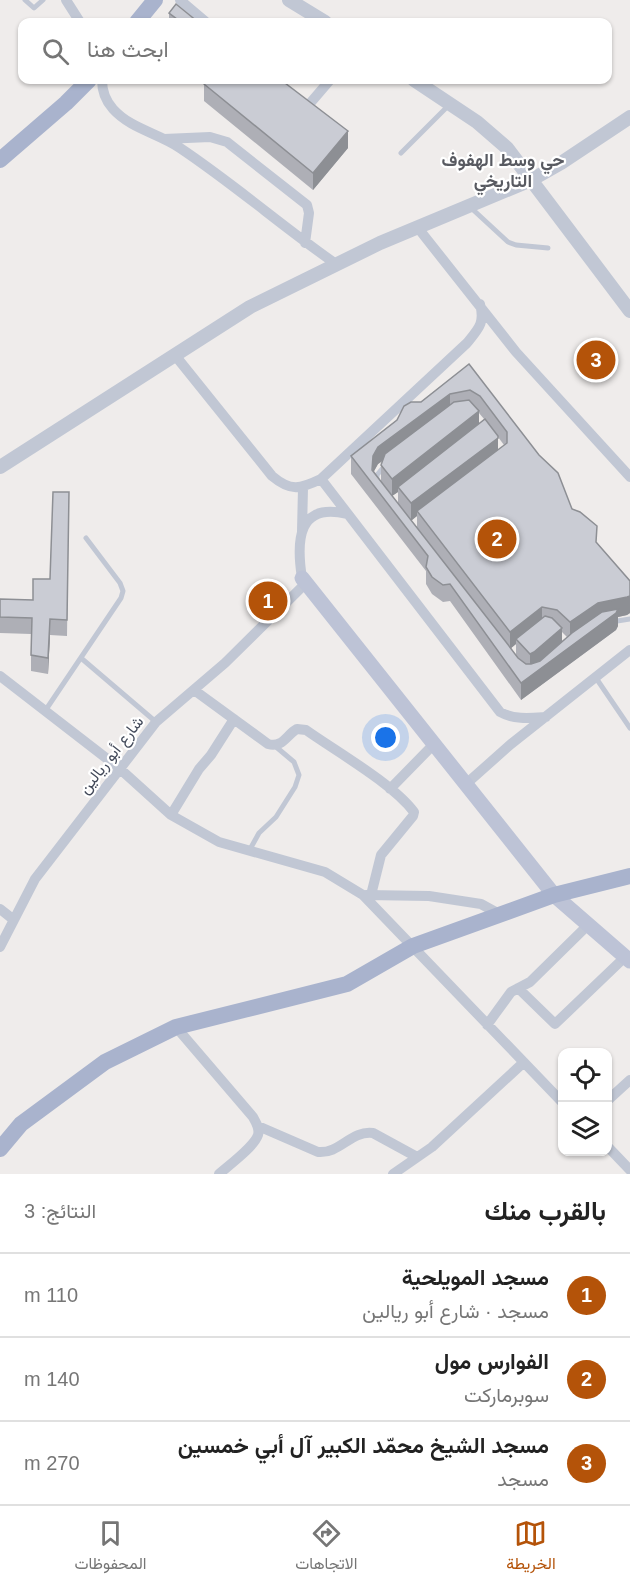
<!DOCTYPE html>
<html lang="ar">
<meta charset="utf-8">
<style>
body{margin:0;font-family:Helvetica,Vazirmatn,sans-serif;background:#f2f2f2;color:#222;direction:rtl}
.controls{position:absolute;right:18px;bottom:18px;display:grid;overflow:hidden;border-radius:12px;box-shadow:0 2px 4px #0004}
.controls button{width:54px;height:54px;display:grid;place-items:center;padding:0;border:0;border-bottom:2px solid #e0e0e0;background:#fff;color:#222;font:30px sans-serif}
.you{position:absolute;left:386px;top:738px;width:21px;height:21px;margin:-15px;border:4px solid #fff;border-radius:50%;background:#1a73e8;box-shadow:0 0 0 9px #1a73e833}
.badge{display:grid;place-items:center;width:39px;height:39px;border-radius:50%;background:#b45309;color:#fff;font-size:20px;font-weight:700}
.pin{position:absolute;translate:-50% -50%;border:3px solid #fff;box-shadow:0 2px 6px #0006}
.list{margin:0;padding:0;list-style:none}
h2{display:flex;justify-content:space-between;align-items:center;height:78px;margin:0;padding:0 24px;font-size:26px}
h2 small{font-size:20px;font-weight:400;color:#767676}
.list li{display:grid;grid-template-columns:39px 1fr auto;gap:18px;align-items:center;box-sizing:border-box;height:84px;padding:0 24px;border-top:2px solid #e0e0e0}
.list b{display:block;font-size:22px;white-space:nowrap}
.list p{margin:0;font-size:20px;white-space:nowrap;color:#767676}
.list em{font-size:20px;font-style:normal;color:#767676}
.icon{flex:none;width:33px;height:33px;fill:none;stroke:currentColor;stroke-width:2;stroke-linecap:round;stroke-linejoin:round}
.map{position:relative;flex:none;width:630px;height:1174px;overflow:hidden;direction:ltr}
.search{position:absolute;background:#fff;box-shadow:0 2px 4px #0004;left:18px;right:18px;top:18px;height:66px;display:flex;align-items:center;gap:15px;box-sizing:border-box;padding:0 21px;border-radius:12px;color:#767676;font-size:22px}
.sheet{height:330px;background:#fff}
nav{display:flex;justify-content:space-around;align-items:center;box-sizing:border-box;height:84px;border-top:2px solid #e0e0e0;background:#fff;font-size:16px;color:#767676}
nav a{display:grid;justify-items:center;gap:3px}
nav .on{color:#b45309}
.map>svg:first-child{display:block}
</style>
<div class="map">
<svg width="630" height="1174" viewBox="0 0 630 1174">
<rect width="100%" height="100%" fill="#efeceb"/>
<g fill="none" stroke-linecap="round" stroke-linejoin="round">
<!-- service -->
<path stroke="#c1c7d4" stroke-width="5" d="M25 0 34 8 43 0
M401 153 449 105
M469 206 508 242 516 245 548 248
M377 481V475L386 464
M611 622 630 619
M81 658 156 722
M596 678 630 728
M45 711 121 598 123 591 120 583 86 538
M249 851 259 833 276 817 295 787 299 775 294 762 275 746"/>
<!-- minor -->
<path stroke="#c1c7d4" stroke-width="10" d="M66 0 80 22
M180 0 206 22
M102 80C102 91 105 100 113 109 131 129 158 133 180 148 234 184 283 227 336 264
M302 105 306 108 330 80
M164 139 210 137 227 142 307 205 309 213 305 243
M418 228 516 352 630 477
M480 304C485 323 479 328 467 343L321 479 500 712C514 720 531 718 546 717
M174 354 272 476C291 492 300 489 321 479
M302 531 303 488
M302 578C296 540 298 502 347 514
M0 676 119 768 171 815 219 842 325 872 363 895 562 1102
M194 690 268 744C283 748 286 735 297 729L306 730C337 752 392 783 414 812L413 816 381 855 371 895
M466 784 511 744 630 650
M390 789 434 744
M171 815 199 769 211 755 234 719
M366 895 429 896 481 904 501 915
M0 909 14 920
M0 947 35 879 156 722 225 663 306 583
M518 988 555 1024 625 957
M487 1025 511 992 530 982 588 925
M176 1027 253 1117C256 1123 260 1128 258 1135 254 1147 229 1165 219 1174
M608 1100 630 1080
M258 1126 318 1152C340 1154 351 1130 373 1133L417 1157
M608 1147 630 1170
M393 1174 432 1147 523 1063"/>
<!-- tertiary -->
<path stroke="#c1c7d4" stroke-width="14" d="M289 0 325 22
M414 80 477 122 507 148 630 311
M0 467 250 307 380 243 531 180 561 163 630 117"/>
<!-- secondary -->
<path stroke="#bdc3d6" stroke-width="15" d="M302 578 554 895 630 961"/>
<!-- primary -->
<path stroke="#a9b3cd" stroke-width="16" d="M137 22 155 0
M0 160 66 103 89 80
M0 1149 21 1124 105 1062 176 1027 347 984 413 946 554 895 630 876"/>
</g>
<!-- wall -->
<path fill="#aeafb6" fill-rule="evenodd" d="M169 13 198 22H169Z
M204 84 348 148 313 190 204 101Z
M469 364 597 543 630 581V613L627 615 618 617V626L616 630 521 700 450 601 443 602 432 594 426 584V571L351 474V456ZM479 413 484 419 479 423ZM498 437 504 445 498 450ZM383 461 381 465V481L374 471 378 464ZM398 492V503L392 496ZM417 516V527L411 520ZM562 632 567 637 562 641ZM516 644V655L511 648Z
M69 492 67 636 50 635 48 674 31 671V634L0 633V599L33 600 50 579Z"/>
<!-- shaded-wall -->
<path fill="#8d8f94" d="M348 131V148L313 190V173Z
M450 394V411L378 464 373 473 372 487 373 456 378 447Z
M479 411V428L398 487V492L392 496V479Z
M498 438V456L417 511V516L411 521V503Z
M630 596V613L627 615 618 617V626L616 630 521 700V683L570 640V622L598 603Z
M542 607V624L516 639V644L510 649V632Z
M50 619V635L48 674V658Z
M562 628V646L530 672V654Z"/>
<!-- building -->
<path fill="#caccd4" stroke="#8d8f94" stroke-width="1.5" d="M176 4 198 22H181L169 13Z
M208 80H281L348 131 313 173 204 84Z
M469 364 539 455 558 473 572 509 580 512 597 526 596 542 630 581V596L627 597 598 603 570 622 557 610 542 607 510 632 417 511 507 443V432L480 396 470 390 450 394 378 447 373 456 372 470 506 642 518 658 526 664H531L540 661 572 633 602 612 618 609 616 613 521 683 450 584 443 585 432 577 426 567 428 556 351 456 397 420 404 406 411 402H421Z
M469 400 479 411 392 479 381 465 385 454 454 402Z
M485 419 498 436V438L411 503 398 487Z
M53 492H69L67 620 50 619 48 658 31 655 32 618 0 617V599L33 600V579H50Z
M545 616 552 618 562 628 534 652 530 654 516 639Z"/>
<g text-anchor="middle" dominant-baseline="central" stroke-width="4.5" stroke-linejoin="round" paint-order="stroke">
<!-- street labels -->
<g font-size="16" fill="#434a5a" stroke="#fff">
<text transform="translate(111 755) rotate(-52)">شارع أبو ريالين</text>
</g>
<!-- neighbourhood labels -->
<g font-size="18" font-weight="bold" fill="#585a61" stroke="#fff">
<text x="503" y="160">حي وسط الهفوف<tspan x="503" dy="21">التاريخي</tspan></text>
</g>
</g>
</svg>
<div class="controls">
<button><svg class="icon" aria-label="locate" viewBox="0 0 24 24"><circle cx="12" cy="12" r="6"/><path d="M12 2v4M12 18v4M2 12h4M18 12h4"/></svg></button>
<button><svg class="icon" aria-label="layers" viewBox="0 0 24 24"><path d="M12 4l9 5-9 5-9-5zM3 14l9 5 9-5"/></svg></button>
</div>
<div class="you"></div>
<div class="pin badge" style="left:268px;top:601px">1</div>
<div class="pin badge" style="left:497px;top:539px">2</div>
<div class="pin badge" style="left:596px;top:360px">3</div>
<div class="search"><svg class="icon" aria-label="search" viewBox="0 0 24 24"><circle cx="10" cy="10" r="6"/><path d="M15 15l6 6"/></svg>ابحث هنا</div>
</div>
<section class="sheet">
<h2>بالقرب منك<small>النتائج: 3</small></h2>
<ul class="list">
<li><span class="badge">1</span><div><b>مسجد المويلحية</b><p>مسجد · شارع أبو ريالين</p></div><em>110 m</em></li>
<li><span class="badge">2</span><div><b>الفوارس مول</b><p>سوبرماركت</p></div><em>140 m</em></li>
<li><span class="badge">3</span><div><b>مسجد الشيخ محمّد الكبير آل أبي خمسين</b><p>مسجد</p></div><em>270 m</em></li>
</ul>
</section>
<nav>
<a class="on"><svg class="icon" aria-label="map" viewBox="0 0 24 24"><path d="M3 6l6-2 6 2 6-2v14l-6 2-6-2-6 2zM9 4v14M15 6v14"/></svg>الخريطة</a>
<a><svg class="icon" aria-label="directions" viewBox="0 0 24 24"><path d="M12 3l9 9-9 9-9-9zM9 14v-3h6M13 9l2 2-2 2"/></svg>الاتجاهات</a>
<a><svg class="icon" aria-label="saved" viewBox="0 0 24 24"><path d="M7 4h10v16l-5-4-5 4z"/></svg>المحفوظات</a>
</nav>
